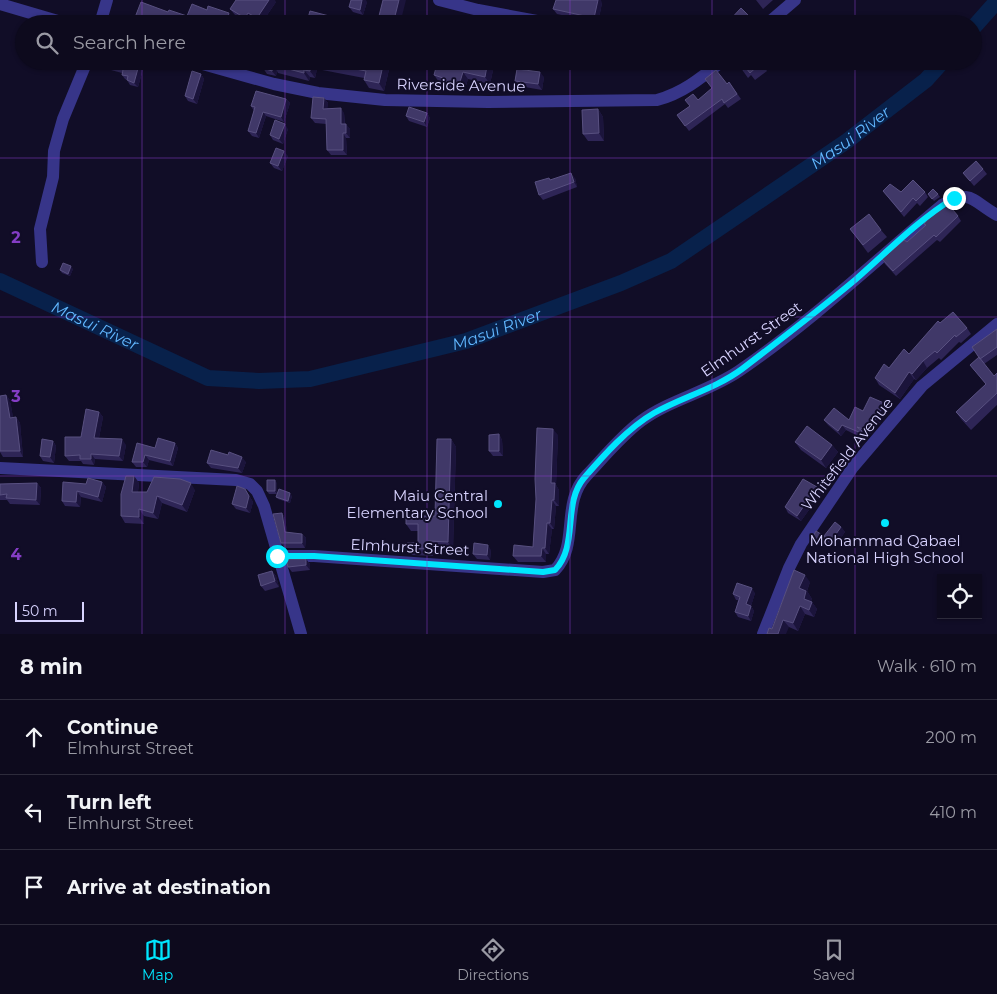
<!DOCTYPE html>
<meta charset="utf-8">
<style>
body{margin:0;font-family:Montserrat,sans-serif;background:#161326;color:#f1f3f6}
.controls{position:absolute;right:15px;bottom:15px;display:grid;overflow:hidden;border-radius:0px;box-shadow:0 1px 4px #0004}
.controls button{width:45px;height:45px;display:grid;place-items:center;padding:0;border:0;border-bottom:1px solid #2d2b3b;background:#0d0a1d;color:#f1f3f6;font:25px sans-serif}
.scale{position:absolute;left:15px;bottom:12px;width:69px;box-sizing:border-box;padding-left:5px;border:2px solid #d8d3ff;border-top:0;font-size:14px;line-height:18px;white-space:nowrap;color:#d8d3ff;-webkit-text-stroke:4px #110d27;paint-order:stroke}
.stop{position:absolute;width:15px;height:15px;margin:-11px;border:4px solid #00e6fe;border-radius:50%;background:#fff}
.stop.end{background:#00e6fe;border-color:#fff;box-shadow:0 1px 5px #0008}
.list{margin:0;padding:0;list-style:none}
h2{display:flex;justify-content:space-between;align-items:center;height:65px;margin:0;padding:0 20px;font-size:21px}
h2 small{font-size:16px;font-weight:400;color:#9a9aa4}
.list li{display:grid;grid-template-columns:32px 1fr auto;gap:15px;align-items:center;box-sizing:border-box;height:75px;padding:0 20px;border-top:1px solid #2d2b3b}
.list b{display:block;font-size:19px;white-space:nowrap}
.list p{margin:0;font-size:16px;white-space:nowrap;color:#9a9aa4}
.list em{font-size:16px;font-style:normal;color:#9a9aa4}
.icon{flex:none;width:28px;height:28px;fill:none;stroke:currentColor;stroke-width:2;stroke-linecap:round;stroke-linejoin:round}
.map{position:relative;flex:none;width:997px;height:634px;overflow:hidden}
.search{position:absolute;background:#0d0a1d;box-shadow:0 1px 4px #0004;left:15px;right:15px;top:15px;height:55px;display:flex;align-items:center;gap:12px;box-sizing:border-box;padding:0 18px;border-radius:28px;color:#9a9aa4;font-size:19px}
.sheet{height:290px;background:#0d0a1d}
nav{display:flex;justify-content:space-around;align-items:center;box-sizing:border-box;height:70px;border-top:1px solid #2d2b3b;background:#0d0a1d;font-size:14px;color:#9a9aa4}
nav a{display:grid;justify-items:center;gap:2px}
nav .on{color:#00e6fe}
.map>svg:first-child{display:block}
</style>
<div class="map">
<svg width="997" height="634" viewBox="0 0 997 634">
<rect width="100%" height="100%" fill="#110d27"/>
<g fill="none" stroke-linecap="round" stroke-linejoin="round">
<!-- river -->
<g stroke="#08214b" stroke-width="16">
<path d="M973 28 997 1"/>
<path id="s1" d="M0 281 208 378 259 381 310 379 466 341 621 283 671 261 847 141 926 80 943 61"/>
</g>
<!-- minor -->
<path stroke="#373589" stroke-width="12" d="M439 0 478 10 553 24
M0 4 68 24
M100 24 107 0
M767 24 795 0
M192 61 274 84 318 93 385 100 488 102 657 100C683 93 701 78 722 61
M694 61 713 68
M42 262 40 229 53 177 54 151 63 119 87 61
M0 468 236 480 250 484 257 491 264 506 301 634
M277 556H314L543 572 555 570C580 544 560 503 587 475 604 457 621 436 641 421 669 400 708 392 739 371 811 322 875 261 942 205 971 188 972 201 997 215
M763 634 789 568 801 544 853 467 922 386 997 324"/>
</g>
<!-- wall -->
<path fill="#2e2556" d="M756 0H773L763 9Z
M276 2 261 24 253 19 249 24 235 15 230 9Z
M367 2 363 15 353 12 349 7Z
M602 3 598 23 557 14 553 9Z
M207 10 233 19 231 24H136L134 20 168 12 187 16Z
M333 17 335 20 334 24H321L310 21 308 18Z
M141 61 144 66 138 87 130 85 127 80 125 79 122 75V73L111 70 108 65Z
M239 61H251L248 68 241 65 239 62Z
M274 61H391L384 91 369 88 364 80V78L317 69 315 78 310 77 309 81 278 73 277 71 276 76 267 74 263 68Z
M447 61H495L490 84 468 79 464 92 447 88 444 84 439 82 434 75 445 67Z
M550 61H567L562 69Z
M740 61H760L767 71 755 80 751 75 748 78 738 64 741 62Z
M201 74 204 79 197 104 188 101 185 96Z
M544 77 542 90 519 86 515 81Z
M729 82 741 99 728 108 725 104 689 131 677 115 690 106 698 100Z
M324 98 328 103 327 108 344 113 345 124 350 129V138H346L347 155H331L327 150 326 124 315 123 311 118Z
M286 99 290 103 284 122 266 116 259 138 252 136 248 131 254 111 251 106Z
M598 109 603 117 604 141H588L583 134Z
M427 113 430 118 427 127 409 121 406 116Z
M288 129 283 144 273 140 270 135Z
M288 156 282 171 274 168 270 163Z
M983 169 987 174 974 186 963 173Z
M549 178 550 180 575 178 577 187 543 200 539 195Z
M883 191 925 192 928 197 920 206 917 203 904 217Z
M928 194H938L940 197 934 201Z
M958 216 961 221 940 242 937 240 896 276 885 264 882 259 907 242Z
M850 229 881 230 887 237 868 253Z
M73 269 70 276 62 273 60 270Z
M940 323 967 328 971 334 961 343 959 342 941 360 939 358 927 368 916 380 914 379 900 399 879 385 875 378 909 354Z
M997 329V355L984 364 994 376 997 373V405L971 430 961 419 956 412 986 384 970 365 979 357Z
M6 395 10 400 13 418 16 417 20 423 23 457H3L0 452V396Z
M887 408 882 420 869 435 864 433 866 436 864 439 846 430 841 436 828 425 824 420H849L863 411Z
M99 412 103 417 99 438 126 445 123 461 95 459 94 465 83 464 81 461H69L65 456 81 437Z
M499 434 502 440 503 456H493L489 451Z
M558 435 556 485 559 490V506H556L554 529H552L549 554H546V562H518L513 556 533 547Z
M451 439 456 447 453 549 433 548V556L412 555 407 548 418 543V531H411L406 524 435 516Z
M53 441 56 446 54 463 43 461 40 456Z
M795 442 832 445 838 452 826 468 801 450Z
M175 443 178 448 173 466 149 460 147 467H136L132 462 155 448Z
M246 462 242 473 211 468 207 463Z
M134 476 139 483 138 492H147L195 490 187 512 162 503 158 519 144 516V524L125 523 121 516Z
M102 482 106 487 102 502 81 497 80 507 65 506 62 501 86 484Z
M37 483 41 488 40 505 10 504 7 500H0V484Z
M277 483V494H269L267 491Z
M245 489 253 502 250 513 236 509 232 504Z
M821 493 801 521 788 513 785 507Z
M292 496 290 503 278 499 276 497Z
M282 513 285 518 287 533 302 534 306 538 305 548H285L281 543Z
M841 527 845 532 834 547 827 541 824 547 814 541 812 539 824 536Z
M491 550 490 560 477 559 473 554Z
M306 559 310 564V570L292 572 288 567Z
M272 571 276 576 279 587 265 591 261 586Z
M810 582 807 591 812 599 811 601 817 609 814 617 805 614 798 631 789 627 772 629Z
M755 593 751 606 754 611 751 621 738 617 735 612 738 600H736L733 594Z"/>
<!-- shaded-wall -->
<path fill="#1b143b" d="M269 0H275L276 2 261 24 257 18Z
M362 0H366L367 2 363 15 360 10Z
M399 0H406L400 24H393Z
M598 0H601L602 3 598 23 594 18Z
M229 13 233 19 231 24H225Z
M248 13 253 19 249 24 245 18Z
M333 17 335 20 334 24H331Z
M750 17 754 22 753 24H744Z
M138 61H141L144 66 138 87 134 83Z
M248 61H251L248 68 246 65Z
M311 61 317 69 315 78 310 71Z
M384 61H391L384 91 379 83Z
M488 61H495L490 84 485 77Z
M559 61H567L562 69 558 62Z
M273 66 277 71 276 76 272 71Z
M304 70 310 77 309 81 304 73Z
M463 72 468 79 464 92 459 85Z
M540 72 544 77 542 90 538 84Z
M201 74 204 79 197 104 193 99Z
M324 98 328 103 327 114 323 109Z
M286 99 290 103 284 122 281 117Z
M341 108 344 113 345 129 341 124Z
M598 109 603 117 604 141 599 133Z
M263 112 266 116 259 138 256 133Z
M427 113 430 118 427 127 424 122Z
M285 124 288 129 283 144 279 139Z
M346 124 350 129V138L346 133Z
M343 133 346 138 347 155 343 150Z
M284 151 288 156 282 171 278 166Z
M571 173 575 178 577 187 574 182Z
M71 266 73 269 70 276 68 274Z
M923 361 927 368 916 380 912 374Z
M909 372 914 379 900 399 895 393Z
M6 395 10 400 14 423 10 418Z
M884 403 887 408 882 420 869 435 866 430Z
M99 412 103 417 98 443 94 438Z
M16 417 20 423 23 457 20 451Z
M842 425 846 430 841 436 838 431Z
M553 429 558 435 556 485 559 490V506L554 500 551 483Z
M862 431 866 436 864 439 861 433Z
M499 434 502 440 503 456 499 451Z
M122 439 126 445 123 461 119 456Z
M451 439 456 447 453 549 448 542Z
M53 441 56 446 54 463 50 457Z
M175 443 178 448 173 466 170 461Z
M832 445 838 452 826 468 821 460Z
M91 454 95 459 94 465 91 459Z
M145 455 149 460 147 467 143 462Z
M242 457 246 462 242 473 238 468Z
M134 476 139 483 137 498 132 492Z
M275 480 277 483V494L275 491Z
M102 482 106 487 102 502 98 497Z
M37 483 41 488 40 505 36 500Z
M191 483 195 490 187 512 182 505Z
M817 487 821 493 801 521 797 516Z
M245 489 253 502 250 513 246 508Z
M77 491 81 497 80 507 76 502Z
M290 493 292 496 290 503 288 501Z
M157 496 162 503 158 519 153 513Z
M552 500 556 506 554 529 550 523Z
M139 509 144 516V524L139 517Z
M282 513 285 518 288 537 285 532Z
M547 523 552 529 549 554 545 548Z
M841 527 845 532 834 547 831 541Z
M302 534 306 538 305 548 302 543Z
M825 538 827 541 824 547 822 544Z
M428 541 433 548V556L428 549Z
M488 545 491 550 490 560 487 555Z
M542 548 546 554V562L541 556Z
M306 559 310 564V570L306 565Z
M272 571 276 576 279 587 275 581Z
M805 575 810 582 807 591 812 599 809 606 804 599 799 588Z
M752 588 755 593 751 606 754 611 751 621 748 616 746 604Z
M812 602 817 609 814 617 809 610Z
M800 606 805 614 798 631 793 623Z
M783 620 789 627 786 634H778Z"/>
<!-- building -->
<path fill="#403868" stroke="#585080" d="M236 0H269L257 18 248 13 245 18 230 9Z
M351 0H362L360 10 349 7Z
M383 0H399L393 24H377Z
M556 0H598L594 18 553 9Z
M141 2 168 12 169 10 187 16 192 4 207 10 208 6 229 13 225 24H185L181 23V24H143L134 20Z
M741 8 750 17 744 24H729L728 22Z
M310 11 333 17 331 24 308 18Z
M517 21 536 24H516Z
M109 61H140L134 83 127 80 128 76 122 75 123 70 108 65Z
M239 61H248L246 65 239 62Z
M265 61 274 62 272 71 263 68Z
M274 61H311L310 71 304 70V73L273 65Z
M314 61H384L379 83 364 80 366 71Z
M447 61H488L485 77 463 72 459 85 442 81 443 78 434 75 437 64 445 67Z
M741 61H760L761 63 750 73 746 68 743 70 738 64Z
M517 69 540 72 538 84 515 81Z
M716 70 727 84 729 82 737 94 724 103 722 99 685 126 677 115 690 106 685 100 693 94 698 100 712 88 705 79Z
M192 71 201 74 193 99 185 96Z
M256 91 286 99 281 117 263 112 256 133 248 131 255 107 251 106Z
M313 97 324 98 323 109 341 108V124H346V133H343V150H327L326 119 311 118Z
M409 107 427 113 424 122 406 116Z
M598 109 599 133 583 134 582 110Z
M275 120 285 124 279 139 270 135Z
M276 148 284 151 278 166 270 163Z
M976 161 983 169 970 181 963 173Z
M571 173 574 182 539 195 535 182 549 178 550 180Z
M913 180 925 192 916 201 913 198 901 212 883 191 890 184 901 192Z
M933 189 938 194 932 199 928 194Z
M948 204 958 216 936 237 934 235 893 271 882 259 904 240 907 242 926 225 924 224 928 219Z
M869 214 881 230 863 245 850 229Z
M63 263 71 266 68 274 60 270Z
M953 312 967 328 956 337 955 335 937 353 935 351 923 361 912 374 909 372 895 393 875 378 884 364 889 368 904 349 909 354 938 321 940 323Z
M997 329V347L980 359 972 347Z
M979 357 994 376 997 373V393L966 422 956 412 986 384 970 365Z
M6 395 10 418 16 417 20 451H0V396Z
M870 397 884 403 879 415 866 430 857 427 862 431 861 433 842 425 838 431 824 420 834 408 849 420 855 407 863 411Z
M86 409 99 412 94 438 122 439 119 456 91 454V459H80V455L65 456V437H81Z
M807 426 832 445 821 460 795 442Z
M537 428 553 429 551 483H555L554 500H552L550 523H547L545 548H542L541 556H513L514 545 533 547 536 499 535 479Z
M499 434V451H489V435Z
M158 438 175 443 170 461 145 455 143 462H132L137 443 155 448Z
M42 439 53 441 50 457 40 456Z
M437 439H451L448 542 428 541V549L407 548V543H418V524H406V516H435Z
M211 450 228 455 229 452 242 457 238 468 207 463Z
M126 476H134L132 492H147L154 477 180 479 191 483 182 505 157 496 153 513 139 509V517L121 516V494Z
M88 478 102 482 98 497 77 491 76 502 62 501 63 482 86 484Z
M803 479 817 487 797 516 785 507Z
M267 480H275V491H267Z
M37 483 36 500 6 498 7 494 0 495V484Z
M237 486 245 489 249 496 246 508 232 504Z
M279 489 290 493 288 501 276 497Z
M282 513 285 532 302 534V543H281L273 514Z
M835 522 841 527 831 541 824 536Z
M816 531 824 536 825 538 822 544 812 539Z
M474 543 488 545 487 555 473 554Z
M286 559H306V565L288 567Z
M794 570 805 575 799 588 806 591 804 599 812 602 809 610 800 606 793 623 783 620 778 634H767L769 628 772 629Z
M272 571 275 581 261 586 258 575Z
M737 583 752 588 746 604 751 606 748 616 735 612 740 597 733 594Z"/>
<g fill="none" stroke-linecap="round" stroke-linejoin="round">
<!-- route -->
<path stroke="#00e6fe" stroke-width="6" d="M277 556H314L543 572 555 570C579 545 562 504 584 478 604 455 628 428 654 413 682 397 715 389 742 369 780 340 818 311 855 280 887 252 918 220 954 198"/>
</g>
<!-- grid -->
<path fill="none" stroke="#843dc5" stroke-width="1" stroke-opacity="0.55" d="M142 0V24M285 0V24M427 0V24M570 0V24M712 0V24M855 0V24M142 61V634M285 61V634M427 61V634M570 61V634M712 61V634M855 61V634M0 158H997M0 317H997M0 476H997"/>
<!-- markers -->
<g fill="#00e6fe" stroke="#110d27" stroke-width="2">
<circle cx="498" cy="504" r="5"/>
<circle cx="885" cy="523" r="5"/>
</g>
<g text-anchor="middle" dominant-baseline="central" stroke-width="4" stroke-linejoin="round" paint-order="stroke">
<!-- street labels -->
<g font-size="15" fill="#d8d3ff" stroke="#110d27">
<text transform="translate(461 85) rotate(1)">Riverside Avenue</text>
<text transform="translate(751 339) rotate(-35)">Elmhurst Street</text>
<text transform="translate(847 454) rotate(-52)">Whitefield Avenue</text>
<text transform="translate(410 547) rotate(3)">Elmhurst Street</text>
</g>
<!-- poi labels -->
<g font-size="15" fill="#d8d3ff" stroke="#110d27" text-anchor="end">
<text x="488" y="495">Maiu Central<tspan x="488" dy="17">Elementary School</tspan></text>
<text x="885" y="540" text-anchor="middle">Mohammad Qabael<tspan x="885" dy="17">National High School</tspan></text>
</g>
<!-- water labels -->
<g font-size="16" font-style="italic" fill="#61b7ff" stroke="#110d27">
<text stroke="none"><textPath href="#s1" startOffset="930">Masui River</textPath></text>
<text stroke="none"><textPath href="#s1" startOffset="105">Masui River</textPath></text>
<text stroke="none"><textPath href="#s1" startOffset="525">Masui River</textPath></text>
</g>
</g>
<g font-size="16" text-anchor="middle" font-weight="bold" fill="#843dc5" stroke="#110d27" stroke-width="4" stroke-linejoin="round" paint-order="stroke">
<text x="16" y="243">2</text>
<text x="16" y="402">3</text>
<text x="16" y="560">4</text>
</g>
</svg>
<div class="controls">
<button><svg class="icon" aria-label="locate" viewBox="0 0 24 24"><circle cx="12" cy="12" r="6"/><path d="M12 2v4M12 18v4M2 12h4M18 12h4"/></svg></button>
</div>
<div class="scale">50 m</div>
<div class="stop" style="left:277px;top:556px"></div>
<div class="stop end" style="left:954px;top:198px"></div>
<div class="search"><svg class="icon" aria-label="search" viewBox="0 0 24 24"><circle cx="10" cy="10" r="6"/><path d="M15 15l6 6"/></svg>Search here</div>
</div>
<section class="sheet">
<h2>8 min<small>Walk · 610 m</small></h2>
<ul class="list">
<li><svg class="icon" aria-label="ahead" viewBox="0 0 24 24"><path d="M12 20V5M6 11l6-6 6 6"/></svg><div><b>Continue</b><p>Elmhurst Street</p></div><em>200 m</em></li>
<li><svg class="icon" aria-label="left" viewBox="0 0 24 24"><path d="M17 20v-9H6M10 6l-5 5 5 5"/></svg><div><b>Turn left</b><p>Elmhurst Street</p></div><em>410 m</em></li>
<li><svg class="icon" aria-label="arrive" viewBox="0 0 24 24"><path d="M6 21V4h12l-3 4 3 4H6"/></svg><div><b>Arrive at destination</b></div></li>
</ul>
</section>
<nav>
<a class="on"><svg class="icon" aria-label="map" viewBox="0 0 24 24"><path d="M3 6l6-2 6 2 6-2v14l-6 2-6-2-6 2zM9 4v14M15 6v14"/></svg>Map</a>
<a><svg class="icon" aria-label="directions" viewBox="0 0 24 24"><path d="M12 3l9 9-9 9-9-9zM9 14v-3h6M13 9l2 2-2 2"/></svg>Directions</a>
<a><svg class="icon" aria-label="saved" viewBox="0 0 24 24"><path d="M7 4h10v16l-5-4-5 4z"/></svg>Saved</a>
</nav>
